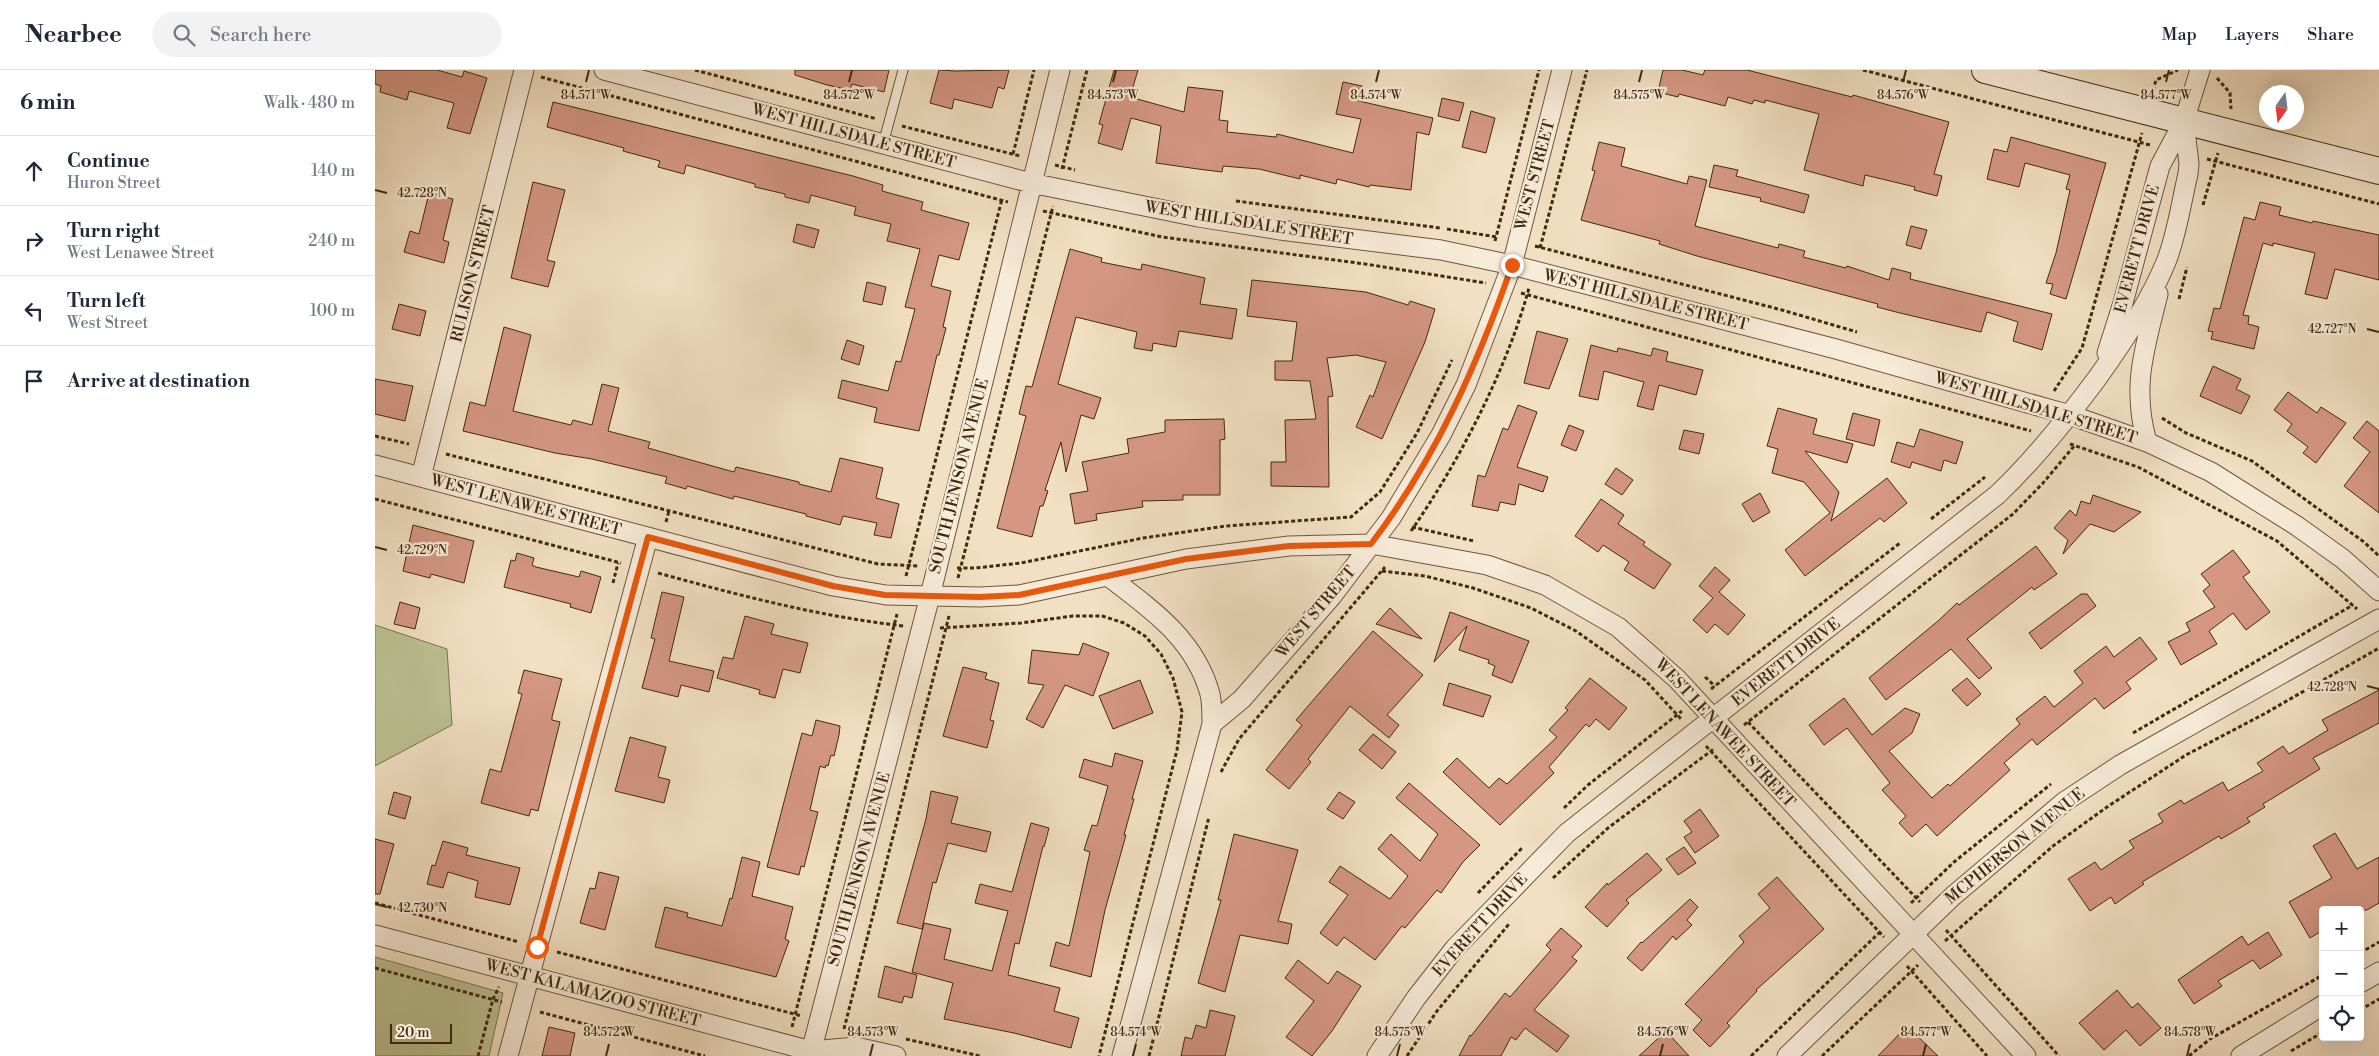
<!DOCTYPE html>
<meta charset="utf-8">
<style>
body{margin:0;font-family:"Libre Bodoni",serif;background:#f2f2f3;color:#1f2937}
.controls{position:absolute;right:15px;bottom:15px;display:grid;overflow:hidden;border-radius:5px;box-shadow:0 5px 20px #0002}
.controls button{width:45px;height:45px;display:grid;place-items:center;padding:0;border:0;border-bottom:1px solid #e0e1e3;background:#fff;color:#1f2937;font:25px sans-serif}
.compass{position:absolute;left:1884px;top:15px;width:45px;height:45px;border-radius:50%;background:#fff;box-shadow:0 5px 20px #0002;rotate:194deg}
.scale{position:absolute;left:15px;bottom:12px;width:62px;box-sizing:border-box;padding-left:5px;border:2px solid #422a0c;border-top:0;font-size:14px;line-height:18px;white-space:nowrap;color:#422a0c;-webkit-text-stroke:4px #f7ebd9;paint-order:stroke}
.stop{position:absolute;width:15px;height:15px;margin:-11px;border:4px solid #ea580c;border-radius:50%;background:#fff}
.stop.end{background:#ea580c;border-color:#fff;box-shadow:0 1px 5px #0008}
.list{margin:0;padding:0;list-style:none}
h2{display:flex;justify-content:space-between;align-items:center;height:65px;margin:0;padding:0 20px;font-size:21px}
h2 small{font-size:16px;font-weight:400;color:#747a83}
.list li{display:grid;grid-template-columns:32px 1fr auto;gap:15px;align-items:center;box-sizing:border-box;height:70px;padding:0 20px;border-top:1px solid #e0e1e3}
.list b{display:block;font-size:19px;white-space:nowrap}
.list p{margin:0;font-size:16px;white-space:nowrap;color:#747a83}
.list em{font-size:16px;font-style:normal;color:#747a83}
.icon{flex:none;width:28px;height:28px;fill:none;stroke:currentColor;stroke-width:2;stroke-linecap:round;stroke-linejoin:round}
.map{position:relative;flex:none;width:2004px;height:986px;overflow:hidden}
header{display:flex;align-items:center;gap:30px;box-sizing:border-box;height:70px;padding:0 25px;background:#fff;border-bottom:1px solid #e0e1e3}
header strong{font-size:24px}
nav{display:flex;gap:28px;margin-inline-start:auto;font-size:18px}
.search{width:350px;height:45px;background:#f2f2f3;display:flex;align-items:center;gap:12px;box-sizing:border-box;padding:0 18px;border-radius:28px;color:#747a83;font-size:19px}
main{display:flex}
aside{flex:1;background:#fff}
.map>svg:first-child{display:block}
</style>
<header>
<strong>Nearbee</strong>
<div class="search"><svg class="icon" aria-label="search" viewBox="0 0 24 24"><circle cx="10" cy="10" r="6"/><path d="M15 15l6 6"/></svg>Search here</div>
<nav><a>Map</a><a>Layers</a><a>Share</a></nav>
</header>
<main>
<aside>
<h2>6 min<small>Walk · 480 m</small></h2>
<ul class="list">
<li><svg class="icon" aria-label="ahead" viewBox="0 0 24 24"><path d="M12 20V5M6 11l6-6 6 6"/></svg><div><b>Continue</b><p>Huron Street</p></div><em>140 m</em></li>
<li><svg class="icon" aria-label="right" viewBox="0 0 24 24"><path d="M7 20v-9h11M14 6l5 5-5 5"/></svg><div><b>Turn right</b><p>West Lenawee Street</p></div><em>240 m</em></li>
<li><svg class="icon" aria-label="left" viewBox="0 0 24 24"><path d="M17 20v-9H6M10 6l-5 5 5 5"/></svg><div><b>Turn left</b><p>West Street</p></div><em>100 m</em></li>
<li><svg class="icon" aria-label="arrive" viewBox="0 0 24 24"><path d="M6 21V4h12l-3 4 3 4H6"/></svg><div><b>Arrive at destination</b></div></li>
</ul>
</aside>
<div class="map">
<svg width="2004" height="986" viewBox="0 0 2004 986">
<rect width="100%" height="100%" fill="#f2e0c4"/>
<filter id="stains"><feTurbulence type="fractalNoise" baseFrequency=".004" numOctaves="4"/><feColorMatrix values="0 0 0 0 .2 0 0 0 0 .09 0 0 0 0 .02 0 0 0 .5 -.17"/></filter>
<radialGradient id="worn" r=".72"><stop offset=".6" stop-color="#630" stop-opacity="0"/><stop offset="1" stop-color="#630" stop-opacity=".3"/></radialGradient>
<!-- green -->
<path fill="#bcc293" stroke="#7f7650" d="M0 555 72 579 77 655 0 696Z
M0 887 128 923 114 986H0Z"/>
<!-- building -->
<path fill="#d59784" stroke="#422a0c" d="M0 0H62L87 7 89 1 112 8 95 64 72 58 79 33 34 21 32 30 5 22 6 16 0 14Z
M420 0H514L509 22 477 14 475 20 452 15 420 5Z
M564 0 581 1 634 0 629 19 623 17 617 38 579 29 577 39 555 33Z
M739 0H763L755 27 809 42 813 17 848 21 844 50 853 51 852 62 901 67 902 64 978 83 986 49 961 44 968 12 987 16 984 31 1058 48 1054 65 1042 62 1036 120 995 115 994 117 962 109 961 114 925 105V109L884 99 848 96 847 102 823 99 781 93 786 56 756 48 747 80 723 73 728 55 724 54Z
M1288 0H1307L1328 5 1330 0H1372L1477 27 1478 25 1574 52 1559 104 1567 106 1562 126 1539 120 1540 117 1490 105 1488 116 1429 100 1444 44 1390 30V33L1379 30 1377 34 1353 27 1350 36 1304 24 1303 27 1283 22Z
M1067 28 1089 33 1084 51 1063 46Z
M178 32 478 106 508 115 507 121 548 132 546 140 594 153 584 190 564 185 556 216 576 221 568 257 571 258 564 285H562L544 361 499 352 502 338 463 328 467 310 513 321 521 291 526 292 540 239 530 237 545 179 512 171 516 154 479 145 481 137 436 125 434 133 410 127V124L380 117V114L311 95 309 104 283 97 285 91 248 81 249 78 172 57Z
M1096 41 1120 48 1111 83 1087 77Z
M1636 67 1731 93 1691 229 1675 224 1678 214 1671 213 1681 183 1695 120 1691 119 1695 105 1650 93 1644 117 1612 109 1619 79 1632 82Z
M1224 72 1250 78 1246 96 1312 114 1314 106 1332 110 1320 156 1403 178 1404 174 1430 181 1428 187 1471 198 1472 196 1514 210 1517 198 1536 203 1535 209 1677 244 1667 280 1638 271 1643 252 1612 242 1606 262 1525 243 1502 237 1503 234 1322 186 1284 174 1285 171 1206 150 1220 101 1217 100Z
M1339 95 1363 100 1361 106 1434 125 1429 143 1385 131 1386 128 1334 117Z
M158 112 190 120 172 190 180 192 173 217 136 208Z
M54 123 78 129 68 170 74 172 69 193 29 182 35 161 44 164Z
M1885 132 1906 137 1904 145 1937 153 1938 151 2004 165V210L1960 199 1952 229 1930 224 1940 183 1898 173V176L1888 173 1868 245 1874 246 1873 254 1884 257 1879 279 1836 269 1838 262 1833 261 1839 238 1845 239 1869 147 1880 150Z
M422 154 444 160 439 178 418 172Z
M1536 156 1552 160 1546 179 1531 175Z
M695 179 727 188 726 192 766 200 767 194 830 208 825 234 862 239 857 269 804 261 801 277 778 273 777 281 759 278 762 262 701 247 683 314 726 328 719 349 706 345 691 402 686 372 670 420 673 421 668 436H665L657 467 622 458 651 346 644 344 651 316 657 317Z
M877 210 991 222 1033 235 1035 231 1060 239 1050 272 1007 369 981 357 995 325 998 327 1011 292 981 285 952 288 958 326 953 327 954 417 896 416V392H911L910 350 941 349 935 311 900 310V291H917L922 252 872 246Z
M492 212 511 217 507 235 488 231Z
M24 234 51 241 45 266 17 259Z
M129 257 156 265 138 341 196 355 198 350 217 355 227 314 244 318 233 361 275 372 273 378 359 402 361 397 424 412V414L456 422 465 388 508 398 501 428 524 434 516 468 499 465 502 453 468 446 465 455 431 446V444L359 426 358 429 312 416 311 419 290 413 292 407 217 389 180 383 88 361 95 332 110 336Z
M1162 261 1193 269 1174 319 1149 313Z
M472 270 489 276 484 295 466 289Z
M1216 275 1242 282 1243 278 1276 286 1278 278 1293 282 1291 291 1328 300 1321 325 1284 315 1278 340 1262 336 1269 312 1229 301 1223 330 1204 326Z
M1838 296 1866 309 1861 319 1875 326 1866 344 1825 326Z
M0 309 38 316 30 351 0 344Z
M1913 322 1942 343 1946 337 1971 353 1941 393 1928 383 1933 377 1912 361 1917 354 1899 340Z
M1143 335 1162 342 1142 397 1173 407 1168 422 1144 414 1140 435 1125 432 1123 441 1097 436 1103 405 1110 407 1128 358 1133 360Z
M1403 338 1442 349 1438 364 1478 374 1472 393 1430 381 1464 422 1456 451 1512 408 1532 433 1509 452 1505 448 1430 506 1410 480 1455 443 1429 412 1397 403 1403 379 1392 376Z
M1478 343 1505 350 1499 376 1471 369Z
M849 349 850 369 845 370V425H808V430L767 431 768 437 721 444 722 450 700 454 695 424 713 421 707 392 754 383 752 369 790 362V350Z
M1992 351 2004 361V443L1969 416 1995 382 1978 368Z
M1194 355 1209 361 1201 381 1186 375Z
M1545 359 1588 372 1581 394 1569 390 1566 401 1537 392 1535 398 1516 392 1522 372 1539 377Z
M1309 360 1329 364 1324 384 1304 379Z
M1241 398 1258 410 1247 425 1230 414Z
M1385 423 1395 442 1378 452 1367 434Z
M1718 425 1766 442 1739 462 1715 454 1688 484 1693 470 1679 458 1695 440 1701 446 1706 431 1715 434Z
M1226 429 1249 445 1243 454 1270 472 1268 475 1296 494 1279 519 1249 500 1254 492 1228 475 1223 482 1200 466Z
M38 455 99 471 89 513 56 504 55 508 28 501Z
M1661 476 1682 504 1659 520 1657 517 1592 569 1617 598 1604 609 1576 579 1511 630 1494 608 1563 551 1582 533 1584 535Z
M1858 480 1875 502 1868 507 1895 542 1871 560 1858 543 1834 561 1842 574 1806 595 1793 572 1815 561 1811 553 1840 537 1828 521 1835 515 1826 504Z
M142 483 159 488 157 495 161 497 204 507 206 501 226 507 216 543 195 537 196 534 129 517 136 490 140 491Z
M1340 497 1355 510 1344 522 1370 545 1353 565 1340 554 1332 563 1318 550 1338 528 1324 516Z
M287 522 309 527 294 591 339 601 334 622 306 615 303 627 267 618 280 569 276 568Z
M1706 524H1712L1721 536 1666 579 1654 563Z
M25 532 45 538 40 559 19 554Z
M1015 538 1047 569 1001 554Z
M1075 542 1154 571 1137 613 1117 605 1120 596 1113 593 1114 590 1084 580 1092 556 1059 592Z
M370 546 399 554 396 564 433 573 425 603 408 599 400 628 384 624 385 620 342 608 348 587 358 589Z
M998 561 1048 605 1012 645 1024 655 1014 668 975 636 933 689 936 692 914 719 891 700 927 655 921 650Z
M1765 567 1782 589 1751 612 1756 619 1729 639 1720 628 1662 675 1657 669 1629 693 1635 700 1562 766 1551 754 1537 767 1524 753 1531 746 1507 720 1515 713 1472 658 1449 675 1434 655 1469 628 1497 665 1530 638 1545 644 1537 663 1514 681 1557 728 1573 714 1575 716 1645 654 1641 649 1670 626 1679 637 1708 613 1699 601 1731 576 1739 587Z
M708 573 734 583 718 626 690 615 668 658 651 649 669 615 653 613 657 580 704 585Z
M588 597 612 603 610 609 624 613 615 650 619 651 612 678 568 666Z
M149 600 187 609 177 647V650L185 652 177 684 163 741 156 739 154 746 106 733 115 699 126 702 147 624 143 623Z
M1215 608 1252 638 1234 660 1221 649 1214 657 1211 654 1174 697 1179 703 1125 755 1068 702 1082 688 1114 718 1124 708 1132 714 1182 667 1174 660 1193 640 1190 638Z
M1592 608 1606 624 1592 636 1577 620Z
M765 610 778 643 738 659 724 626Z
M1074 613 1116 626 1108 647 1068 635Z
M2004 620V653L1938 688 1945 699 1888 734 1890 737 1872 748 1875 752 1846 769 1844 766 1767 812 1769 814 1740 834 1736 827 1715 841 1693 809 1720 792 1726 800 1759 778 1754 771 1788 752 1783 744 1806 730 1809 734 1848 712 1853 721 1888 701 1882 693 1908 676 1914 684 1953 660 1947 650Z
M441 650 465 656 464 665 459 686 456 685 453 696 451 695 450 698 445 696 435 740 443 742 429 797 426 796 424 805 392 797 427 663 437 666Z
M998 664 1021 682 1007 699 984 680Z
M255 667 291 677 283 707 295 710 289 733 240 721Z
M740 683 768 691 757 729H759L749 765H751L730 840 716 907 675 896 681 872 694 876 715 782 709 780 717 755 722 756 733 716 704 707 709 689 737 697Z
M1034 713 1105 775 1088 792 1066 823 1062 820 1030 858 1027 856 1000 890 969 867 962 876 945 863 973 825 954 812 965 796 1015 829 1033 806 1003 779 1016 764 1045 791 1063 764 1021 728Z
M556 721 583 727 576 753 616 762 611 782 573 773 561 813 558 812 547 859 522 853 551 749Z
M19 722 36 727 30 749 13 744Z
M964 722 980 732 968 749 952 739Z
M1325 739 1344 766 1320 783 1309 767 1317 762 1309 751Z
M656 753 674 758 669 777 668 776 644 874 640 873 633 905 685 918 679 941 704 948 696 978 639 963 569 949 578 913 537 902 549 853 576 859 569 889 617 901 633 841 600 833 605 814 637 822Z
M1960 763 1982 799 2004 787V833L1992 840H1948V860L1935 868 1914 832 1957 808 1938 776Z
M859 764 923 780 903 851 917 854 913 874 865 865 850 922 823 913 846 830H843Z
M0 769 19 774 5 824H0Z
M68 771 93 778 91 785 145 798 135 835 100 827 103 811 73 802 68 818 52 814 57 795 60 796Z
M1309 777 1321 793 1303 805 1291 789Z
M1272 783 1287 800 1251 830 1254 833 1232 857 1210 837 1232 813 1233 815Z
M367 787 385 792 377 826 418 837 410 869 414 871 401 907 280 877 290 837 313 843 312 847 347 856 355 828 357 829Z
M224 802 244 807 230 860 205 853 215 818 220 819Z
M1402 807 1449 859 1381 920 1382 921 1352 953 1355 956 1335 977 1318 960 1327 950 1310 934 1369 872 1364 866 1395 838 1383 824Z
M1315 829 1323 837 1312 850 1317 855 1301 870 1298 866 1267 901 1252 888 1266 872 1267 873Z
M1186 858 1207 876 1197 887 1202 891 1159 940 1194 966 1182 982 1150 958 1141 970 1136 967 1126 986H1084L1095 965 1096 966 1130 923 1135 927 1176 880 1171 875Z
M1893 862 1907 885 1885 899 1878 890 1843 911 1847 916 1819 934 1803 910 1867 866 1873 875Z
M923 890 953 914 962 901 986 916 957 961 937 986 911 967 939 931 910 908Z
M510 896 542 905 537 928 529 926 527 933 503 927Z
M1742 920 1757 938 1763 933 1786 958 1765 976 1751 960 1729 980 1704 953Z
M835 940 860 946 850 986H806L810 967 817 969 821 955 831 958Z
M1532 956 1563 986H1503Z
M174 957 200 963 195 986H167Z
M1291 961 1314 986H1264Z"/>
<g fill="none" stroke-linecap="round" stroke-linejoin="round">
<!-- lane casing -->
<g stroke="#6e583a" stroke-width="11">
<path id="lane" d="M508 74 528 0"/>
</g>
<!-- street casing -->
<g stroke="#6e583a" stroke-width="21">
<path id="street" d="M229 0 656 113 823 147 905 160 1066 180 1137 195 1461 279 1695 345 1772 372 1836 402 1922 456 1968 489 2004 521
M1732 283 1748 233 1785 96 1809 51 1825 0
M1772 372C1756 316 1770 278 1783 224
M0 395 458 516 511 525 605 527 644 525 811 489 914 476 996 474 1112 495 1170 515 1243 557 1302 609 1651 986
M46 407 149 0
M734 507C776 539 820 569 835 624 837 633 837 645 837 654
M0 865 436 981 445 986
M1985 913 2004 902
M436 981 481 977 521 986
M133 986 273 467
M435 986 555 526 685 0
M747 986 837 654 867 629 957 526 1016 448 1066 365 1091 315 1137 195 1187 0
M1002 986 1041 928 1080 878 1192 763 1622 425C1660 389 1692 349 1723 307 1749 271 1774 233 1791 192 1802 165 1806 133 1813 104L1814 94 1809 51
M1412 986 1578 826 1689 732 1745 695 2004 549
M1866 986 1948 935"/>
</g>
<!-- secondary casing -->
<g stroke="#422a0c" stroke-width="28">
<path id="secondary" d="M1610 0 2004 101"/>
</g>
<!-- path -->
<path stroke="#422a0c" stroke-width="3" stroke-dasharray="4 2.5" stroke-linecap="butt" d="M320 0 502 49
M1488 0 1775 75
M166 7 633 132
M1842 8 1855 23 1856 39
M1778 21 1781 10 1803 0
M527 56 645 86
M638 84 659 0
M1832 89 2004 134
M680 95 700 100
M687 99 712 0
M861 131 1065 158
M1828 135 1843 83
M668 141 787 167 990 194 1111 213
M1072 159 1122 167
M1120 171 1164 0
M1160 176 1407 240 1482 262
M1165 178 1212 0
M1146 223 1656 361
M1804 229 1812 197
M1679 321 1707 278 1767 63
M1787 348 1811 363 1877 391 1989 472 2004 486
M0 366 34 374
M1695 374 1763 397 1902 471 1982 539
M71 384 503 494 544 496
M0 429 246 493
M1556 449 1610 407
M291 452 294 441
M1037 457 1099 471
M1036 461C1084 392 1132 299 1154 218
M582 498H600L646 493 768 468 851 456 976 447 1005 422 1042 363 1077 290
M1007 501 1050 506 1098 518 1156 538 1201 561 1270 610 1307 650
M283 503C367 526 442 546 529 556
M531 506 627 129
M583 508 678 136
M238 513 243 493
M565 558 646 553 698 546H727L749 553 770 566 786 584 798 608 807 642 802 680 724 986
M1330 607 1340 616
M1336 619 1525 473
M1373 652 1545 832
M1369 655 1638 444 1668 413 1700 375
M1758 663 1978 535
M1331 676 1509 867
M846 702 864 669 1010 497
M1189 738 1213 715 1307 641
M1178 808 1233 758 1340 678
M1103 823 1148 777
M0 833 144 872
M1536 833 1579 792 1676 714
M1571 860 1684 986
M1570 871 1678 776 1732 737 1811 685 1889 644 2004 578
M182 882 427 946
M1985 883 2004 872
M1532 896 1612 986
M0 898 127 932
M1985 940 2004 929
M165 942 330 986
M417 957 522 544
M469 959 574 546
M531 969 605 986
M1916 981 1948 962
M103 986 118 929 124 917
M774 986 834 747
M1032 986 1062 941 1134 854
M1376 986 1506 861
M1447 986 1543 895
M1814 986 1835 969 1948 905"/>
<!-- lane -->
<use href="#lane" stroke="#f7ebd9" stroke-width="9"/>
<!-- street -->
<use href="#street" stroke="#f7ebd9" stroke-width="19"/>
<!-- secondary -->
<use href="#secondary" stroke="#f7ebd9" stroke-width="26"/>
</g>
<g fill="none" stroke-linecap="round" stroke-linejoin="round">
<!-- route -->
<path stroke="#ea580c" stroke-width="6" d="M162 877 273 467 458 516 510 525 605 527 644 525 811 489 914 476 996 474C1060 390 1103 294 1137 195"/>
</g>
<!-- ticks -->
<path fill="none" stroke="#422a0c" stroke-width="2" d="M211 12 214 0M474 12 477 0M738 12 741 0M1001 12 1004 0M1264 12 1267 0M1528 12 1531 0M1791 12 1794 0M0 120 12 123M1992 259 2004 262M0 477 12 480M1992 616 2004 619M0 834 12 837M231 986 234 974M495 986 498 974M758 986 761 974M1022 986 1025 974M1285 986 1288 974M1548 986 1551 974M1812 986 1815 974"/>
<g text-anchor="middle" dominant-baseline="central" stroke-width="4.5" stroke-linejoin="round" paint-order="stroke">
<!-- street labels -->
<g font-size="16" fill="#422a0c" stroke="#f7ebd9">
<text transform="translate(479 66) rotate(15)">WEST HILLSDALE STREET</text>
<text transform="translate(1160 105) rotate(-75)">WEST STREET</text>
<text transform="translate(874 153) rotate(9)">WEST HILLSDALE STREET</text>
<text transform="translate(1762 179) rotate(-75)">EVERETT DRIVE</text>
<text transform="translate(98 204) rotate(-76)">RULISON STREET</text>
<text transform="translate(1271 230) rotate(14)">WEST HILLSDALE STREET</text>
<text transform="translate(1661 338) rotate(17)">WEST HILLSDALE STREET</text>
<text transform="translate(584 406) rotate(-76)">SOUTH JENISON AVENUE</text>
<text transform="translate(151 435) rotate(15)">WEST LENAWEE STREET</text>
<text transform="translate(941 542) rotate(-50)">WEST STREET</text>
<text transform="translate(1411 592) rotate(-38)">EVERETT DRIVE</text>
<text transform="translate(1350 663) rotate(47)">WEST LENAWEE STREET</text>
<text transform="translate(1640 776) rotate(-39)">MCPHERSON AVENUE</text>
<text transform="translate(484 799) rotate(-75)">SOUTH JENISON AVENUE</text>
<text transform="translate(1105 855) rotate(-48)">EVERETT DRIVE</text>
<text transform="translate(218 923) rotate(15)">WEST KALAMAZOO STREET</text>
</g>
</g>
<g font-size="12" text-anchor="middle" fill="#422a0c" stroke="#f7ebd9" stroke-width="4.5" stroke-linejoin="round" paint-order="stroke">
<text x="211" y="29">84.571°W</text>
<text x="474" y="29">84.572°W</text>
<text x="738" y="29">84.573°W</text>
<text x="1001" y="29">84.574°W</text>
<text x="1264" y="29">84.575°W</text>
<text x="1528" y="29">84.576°W</text>
<text x="1791" y="29">84.577°W</text>
<text x="47" y="127">42.728°N</text>
<text x="1957" y="263">42.727°N</text>
<text x="47" y="484">42.729°N</text>
<text x="1957" y="621">42.728°N</text>
<text x="47" y="842">42.730°N</text>
<text x="234" y="966">84.572°W</text>
<text x="498" y="966">84.573°W</text>
<text x="761" y="966">84.574°W</text>
<text x="1025" y="966">84.575°W</text>
<text x="1288" y="966">84.576°W</text>
<text x="1551" y="966">84.577°W</text>
<text x="1815" y="966">84.578°W</text>
</g>
<rect width="100%" height="100%" filter="url(#stains)"/>
<rect width="100%" height="100%" fill="url(#worn)"/>
</svg>
<div class="controls">
<button>+</button>
<button>−</button>
<button><svg class="icon" aria-label="locate" viewBox="0 0 24 24"><circle cx="12" cy="12" r="6"/><path d="M12 2v4M12 18v4M2 12h4M18 12h4"/></svg></button>
</div>
<svg class="compass" viewBox="-18 -18 36 36"><path d="M0-13l5 13h-10z" fill="#e53935"/><path d="M0 13l5-13h-10z" fill="#747a83"/></svg>
<div class="scale">20 m</div>
<div class="stop" style="left:162px;top:877px"></div>
<div class="stop end" style="left:1137px;top:195px"></div>
</div>
</main>
